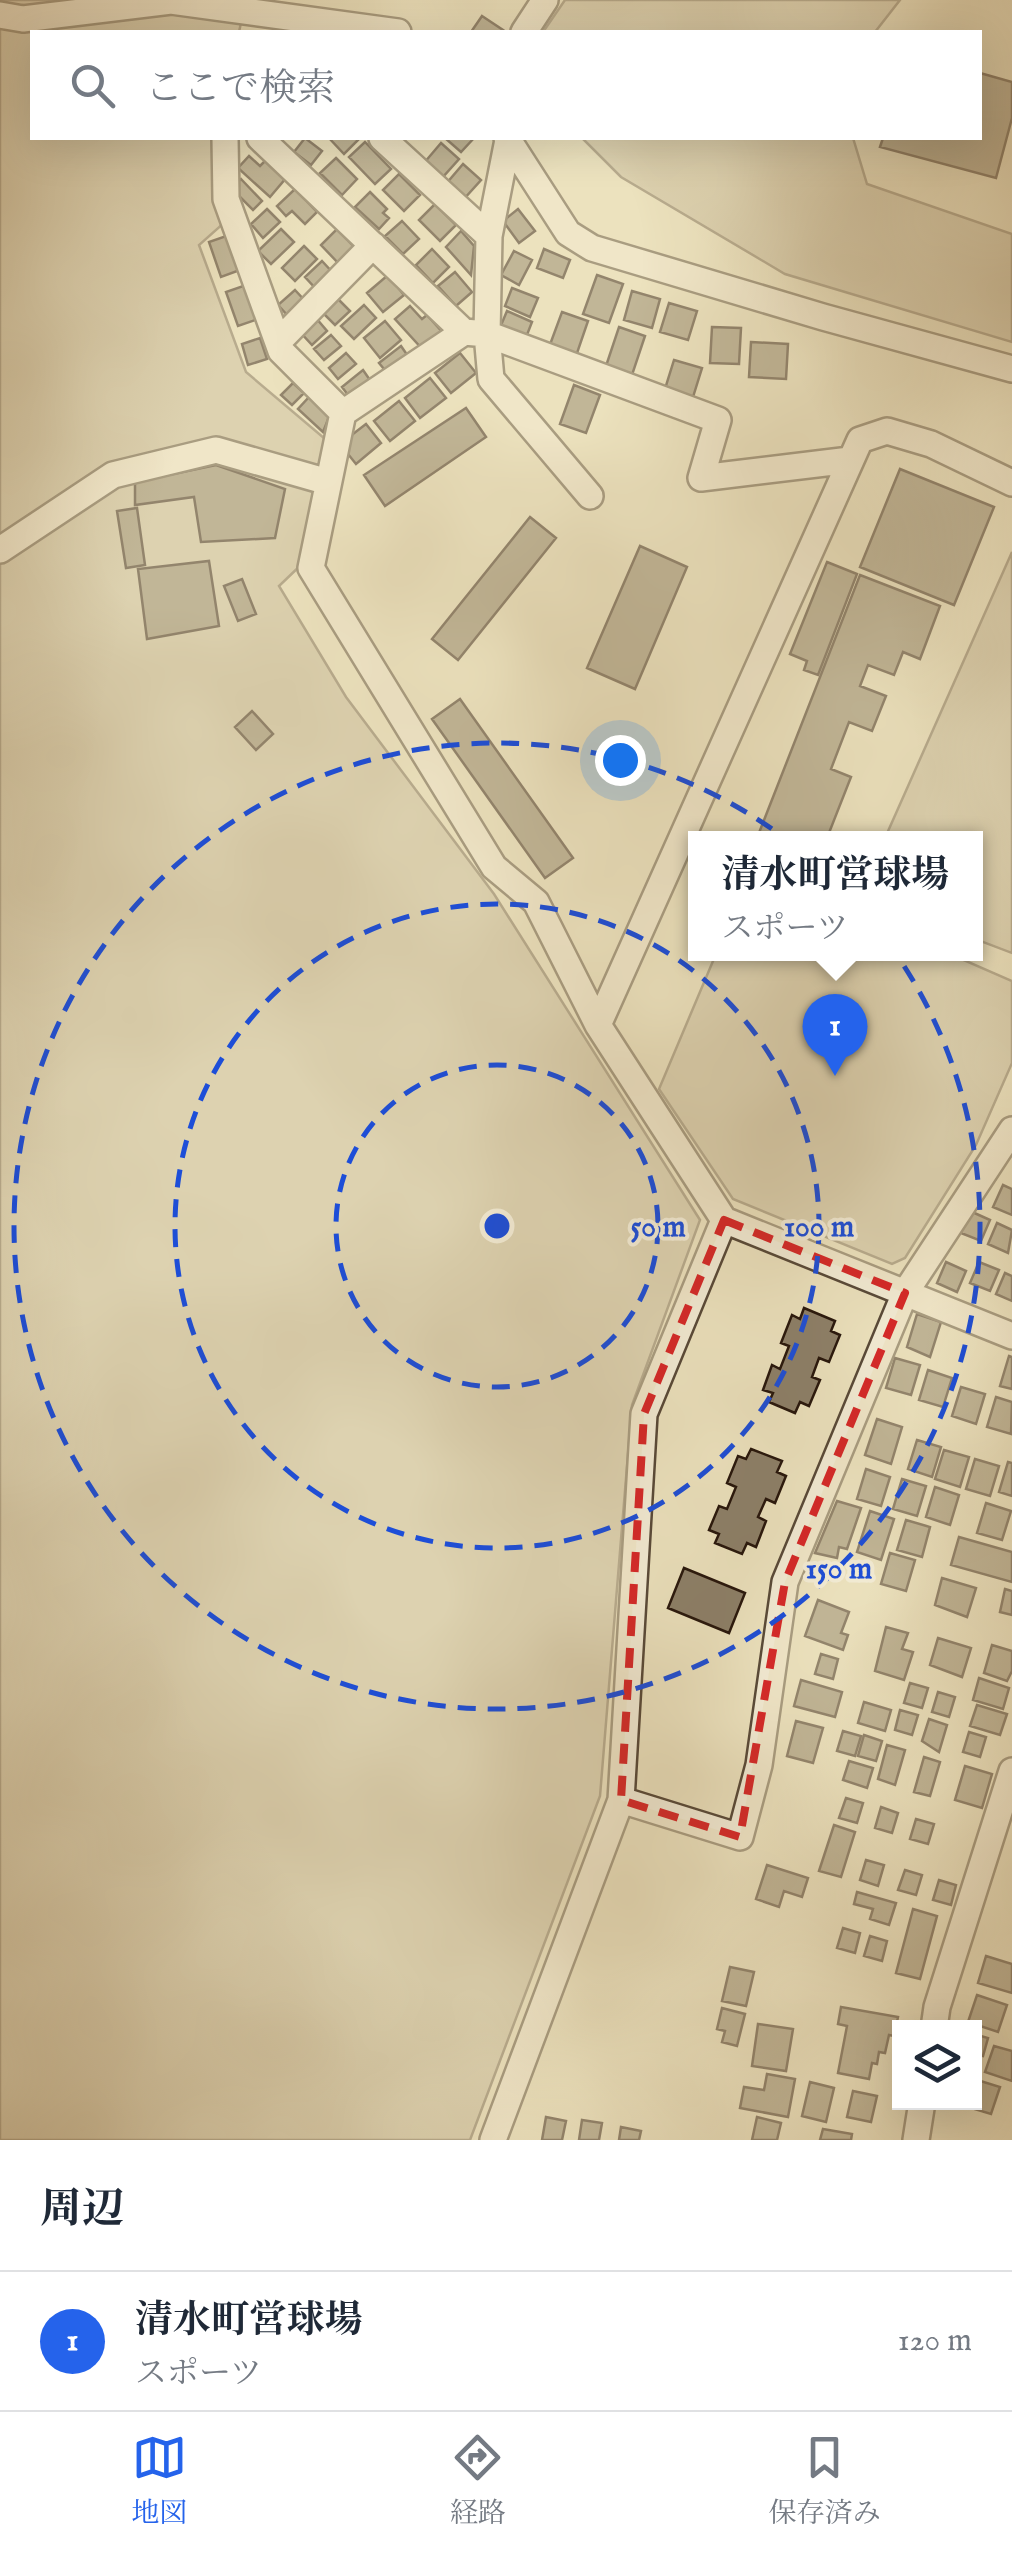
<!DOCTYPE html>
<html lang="ja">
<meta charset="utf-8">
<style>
body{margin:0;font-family:"IM FELL English","Noto Serif JP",serif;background:#f2f2f3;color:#1f2937}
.controls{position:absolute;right:30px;bottom:30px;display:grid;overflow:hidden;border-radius:0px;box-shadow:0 10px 40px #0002}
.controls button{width:90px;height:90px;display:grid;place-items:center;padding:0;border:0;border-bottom:2px solid #e0e1e3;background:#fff;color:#1f2937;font:50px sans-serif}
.you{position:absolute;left:620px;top:760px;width:35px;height:35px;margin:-25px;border:8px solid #fff;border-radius:50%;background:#1a73e8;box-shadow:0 0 0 15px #1a73e833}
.badge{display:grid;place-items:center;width:65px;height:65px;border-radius:50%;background:#2563eb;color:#fff;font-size:32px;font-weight:700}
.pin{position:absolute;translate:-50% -82px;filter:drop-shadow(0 2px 5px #0008)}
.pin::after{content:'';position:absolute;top:52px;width:35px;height:30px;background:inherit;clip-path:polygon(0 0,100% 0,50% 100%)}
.popup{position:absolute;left:688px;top:831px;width:295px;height:130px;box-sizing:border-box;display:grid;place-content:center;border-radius:0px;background:#fff;filter:drop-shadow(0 2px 8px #0005);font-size:32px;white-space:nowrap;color:#747a83}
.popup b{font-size:38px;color:#1f2937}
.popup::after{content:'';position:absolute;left:50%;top:100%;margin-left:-20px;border:20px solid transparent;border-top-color:#fff}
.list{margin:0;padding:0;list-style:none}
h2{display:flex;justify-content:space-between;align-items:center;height:130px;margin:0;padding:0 40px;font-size:42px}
h2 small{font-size:32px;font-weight:400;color:#747a83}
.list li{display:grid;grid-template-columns:65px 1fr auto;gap:30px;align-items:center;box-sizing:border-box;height:140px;padding:0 40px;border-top:2px solid #e0e1e3}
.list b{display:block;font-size:38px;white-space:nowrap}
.list p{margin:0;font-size:32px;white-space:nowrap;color:#747a83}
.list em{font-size:32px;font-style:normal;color:#747a83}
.icon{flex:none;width:55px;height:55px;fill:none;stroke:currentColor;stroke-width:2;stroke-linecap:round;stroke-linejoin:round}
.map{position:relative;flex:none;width:1012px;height:2140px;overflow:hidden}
.search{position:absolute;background:#fff;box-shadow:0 10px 40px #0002;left:30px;right:30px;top:30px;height:110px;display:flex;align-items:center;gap:25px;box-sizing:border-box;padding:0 35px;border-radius:0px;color:#747a83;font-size:38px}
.sheet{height:270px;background:#fff}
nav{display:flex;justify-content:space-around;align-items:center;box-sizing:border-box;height:140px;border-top:2px solid #e0e1e3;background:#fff;font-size:28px;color:#747a83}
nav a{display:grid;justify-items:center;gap:5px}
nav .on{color:#2563eb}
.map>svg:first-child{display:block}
</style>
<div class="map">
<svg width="1012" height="2140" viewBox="0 0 1012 2140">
<rect width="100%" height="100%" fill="#ece2be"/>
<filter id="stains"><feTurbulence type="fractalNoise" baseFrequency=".002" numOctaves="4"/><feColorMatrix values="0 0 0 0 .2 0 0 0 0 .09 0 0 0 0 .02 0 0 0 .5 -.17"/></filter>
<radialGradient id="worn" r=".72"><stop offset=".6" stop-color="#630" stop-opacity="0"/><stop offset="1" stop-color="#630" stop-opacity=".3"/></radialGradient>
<!-- green -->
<path fill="#cbbfa0" stroke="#796a56" stroke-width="2.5" d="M0 0H246L239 32H32V138H220L225 222 199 245 246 372 331 444 303 563 279 586 346 697 494 894 700 1220 632 1405 600 1796 470 2140H0Z
M565 0H900L875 32H543Z
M582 138H853L867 184 1012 234V342L785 274 621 177Z
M1012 552V953L975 939V838H885Z
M716 954H950L1012 981V1063L976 1145 905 1258 892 1264 733 1199 659 1089Z"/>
<!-- building -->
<path fill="#8d8069" stroke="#27160c" stroke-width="2.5" d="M482 16 503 30 501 32H471Z
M980 73 1012 82V118L996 178 880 147 883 138H980Z
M305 138 322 151 311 165 294 152Z
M329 138H360L344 154Z
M445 138H474L461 152Z
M365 142 391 169 375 184 349 157Z
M441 143 459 159 442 178 424 163Z
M249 156 260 166 266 160 286 178 270 197 238 168Z
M336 158 357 179 342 195 320 173Z
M463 164 481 180 463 200 446 184Z
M399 174 420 195 404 211 383 190Z
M241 179 262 201 253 210 231 188Z
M295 189 317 212 305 224 292 211 286 216 277 206Z
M370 192 387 209 383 213 389 218 379 229 355 207Z
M435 204 456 225 440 241 419 220Z
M267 209 280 222 263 238 251 224Z
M518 209 535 231 519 243 503 221Z
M402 221 419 239 403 254 385 236Z
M281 229 294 242 271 264 258 251Z
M337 229 356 249 340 265 321 245Z
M461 231 474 246 471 275 446 247Z
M229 235 240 270 221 277 209 242Z
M304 246 317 259 295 281 282 268Z
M432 249 449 267 433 283 416 265Z
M544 249 570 260 563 278 537 268Z
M514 251 532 260 519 285 501 275Z
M322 261 334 274 317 290 305 277Z
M455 272 472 292 456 306 438 286Z
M388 275 404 295 383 312 367 293Z
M597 275 623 284 609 323 583 314Z
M246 285 258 319 238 326 226 292Z
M512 288 538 298 530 317 505 306Z
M295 290 307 303 290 318 278 305Z
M632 291 660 299 652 328 624 320Z
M338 299 350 311 335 325 323 313Z
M669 303 697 311 688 340 660 332Z
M364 305 376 318 354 339 341 326Z
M410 306 422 319 427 315 444 334 425 352 395 319Z
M507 311 532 322 525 340 499 330Z
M562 312 588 321 575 359 548 350Z
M316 318 327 331 312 345 301 333Z
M385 321 401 340 380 358 364 338Z
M619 327 645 336 632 375 606 366Z
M712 327 741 328 739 364 710 363Z
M331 335 341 346 324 360 314 349Z
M260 338 267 359 248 365 242 344Z
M751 342 788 344 786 379 749 377Z
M401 346 410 359 389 375 379 363Z
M346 353 356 364 338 379 329 368Z
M460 353 476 373 451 393 435 373Z
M674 360 702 368 693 397 665 389Z
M363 370 372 383 351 399 342 387Z
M430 378 446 398 420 418 405 398Z
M293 383 304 393 292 405 281 395Z
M574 385 600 395 586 433 560 424Z
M309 397 329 417 323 432 298 409Z
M399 401 415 421 390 441 374 421Z
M466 408 486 437 385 506 364 475Z
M366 424 381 443 356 464 340 444Z
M216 465 285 489 275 538 201 542 194 497 135 505V482Z
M900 469 994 507 954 605 860 567Z
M137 508 145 565 126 568 117 511Z
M530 517 556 538 458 660 432 639Z
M640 546 687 567 635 689 587 668Z
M209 561 219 626 147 639 138 569Z
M827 562 857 574 818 675 804 670 807 661 790 654Z
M860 575 940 606 920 659 903 652 894 675 868 665 860 686 886 696 872 731 849 722 831 769 851 777 827 838H757Z
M242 579 256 614 238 621 224 586Z
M460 699 573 858 545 878 432 719Z
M252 711 273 734 256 750 235 727Z
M1003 1185 1012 1189V1215L993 1207Z
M970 1211 990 1220 981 1241 961 1233Z
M997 1223 1012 1230 1008 1253 988 1244Z
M946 1262 966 1271 957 1292 937 1283Z
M979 1262 999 1270 990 1291 970 1283Z
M1005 1273 1012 1276V1301L996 1294Z
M804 1308 835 1321 831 1331 840 1335 829 1362 819 1358 812 1377 820 1380 809 1406 800 1402 795 1413 769 1402 773 1393 763 1390 772 1365 780 1369 789 1346 781 1343 792 1315 800 1319Z
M917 1314 941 1322 930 1357 907 1347Z
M1009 1356 1012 1357V1389L1000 1386Z
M895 1358 920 1365 911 1395 886 1388Z
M928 1370 952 1378 943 1407 919 1400Z
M961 1387 985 1394 976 1424 952 1416Z
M996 1397 1012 1402 1011 1434 987 1427Z
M877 1419 902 1427 891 1464 865 1455Z
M917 1440 941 1447 932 1477 908 1469Z
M751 1449 782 1461 777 1472 786 1476 775 1503 766 1499 758 1517 766 1521 756 1547 747 1543 742 1554 715 1543 719 1534 709 1530 719 1506 727 1509 736 1487 727 1483 738 1456 746 1459Z
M944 1450 969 1457 960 1487 935 1479Z
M975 1459 999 1466 990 1496 966 1489Z
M1008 1462 1012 1463V1496L999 1492Z
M866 1469 890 1477 881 1506 857 1499Z
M902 1479 926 1486 917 1516 893 1509Z
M935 1487 959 1495 950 1525 926 1517Z
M837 1501 861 1508 847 1549 839 1547 837 1558 815 1553Z
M986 1503 1011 1511 1002 1540 977 1533Z
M870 1511 894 1519 881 1560 857 1552Z
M906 1520 930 1527 922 1557 897 1550Z
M959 1537 1012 1552V1582L951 1565Z
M890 1553 915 1560 906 1591 881 1584Z
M684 1568 745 1593 729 1633 668 1608Z
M942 1578 976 1588 967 1617 935 1605Z
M1005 1589 1012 1591V1615L1000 1612Z
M818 1600 849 1612 841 1633 848 1635 843 1650 805 1636Z
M886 1627 908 1633 902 1649 913 1652 904 1680 875 1671Z
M938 1638 971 1648 962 1677 930 1665Z
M992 1645 1012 1651V1671L1007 1681 984 1673Z
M821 1654 838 1659 833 1679 815 1674Z
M979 1678 1009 1688 1003 1709 973 1700Z
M801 1680 842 1692 835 1717 794 1706Z
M910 1683 928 1688 922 1708 904 1703Z
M938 1692 955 1697 949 1717 932 1712Z
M864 1702 891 1710 885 1731 858 1723Z
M977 1705 1007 1714 1000 1735 970 1726Z
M900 1710 918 1715 912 1735 895 1730Z
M929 1719 947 1725 939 1752 922 1741Z
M796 1721 823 1728 813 1763 787 1756Z
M843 1731 861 1736 855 1756 837 1751Z
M969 1732 986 1737 980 1757 963 1752Z
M864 1735 882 1741 876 1761 858 1756Z
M887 1745 905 1750 895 1785 878 1779Z
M924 1757 940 1762 930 1796 914 1792Z
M849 1761 873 1768 867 1788 843 1780Z
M965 1766 992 1774 982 1808 955 1800Z
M846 1798 863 1803 857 1823 839 1818Z
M881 1807 898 1813 892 1833 875 1828Z
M916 1819 934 1824 928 1844 910 1839Z
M834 1825 855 1832 841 1877 819 1871Z
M866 1860 884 1865 878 1886 860 1880Z
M767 1865 808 1878 802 1897 784 1891 779 1907 756 1899Z
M905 1870 922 1875 916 1895 898 1890Z
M939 1880 956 1885 951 1905 933 1900Z
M857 1892 896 1903 889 1925 870 1919 873 1909 854 1904Z
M913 1909 937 1916 920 1979 896 1973Z
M843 1928 860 1933 855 1953 837 1948Z
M870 1936 887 1941 882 1961 864 1956Z
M986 1956 1012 1964V1993L978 1983Z
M730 1967 754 1972 746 2006 722 2001Z
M977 1995 1007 2005 998 2032 968 2022Z
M841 2007 898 2017 894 2036 889 2035 885 2053 879 2052 877 2064 872 2063 869 2079 838 2073 847 2026 838 2024Z
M722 2008 745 2014 737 2046 722 2042 725 2031 717 2029Z
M758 2024 793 2029 786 2071 752 2066Z
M974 2034 988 2038 983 2056 974 2054Z
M994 2046 1012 2051V2081L985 2072Z
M767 2074 795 2079 788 2117 740 2108 744 2087 764 2090Z
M974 2079 1000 2087 991 2114 961 2105 974 2102Z
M810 2082 834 2088 826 2122 802 2116Z
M853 2091 877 2096 871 2122 847 2117Z
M546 2117 566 2121 562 2140H542Z
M757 2117 781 2123 777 2140H752Z
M582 2120 602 2123 599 2140H579Z
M621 2127 641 2131 639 2140H619Z
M823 2129 852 2134 851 2140H820Z"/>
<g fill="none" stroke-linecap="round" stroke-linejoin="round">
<!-- minor casing -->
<g stroke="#584938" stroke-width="30">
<path id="minor" d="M0 15 23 19 171 1 398 32
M524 32 545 0
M225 138 226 199 281 351 343 413 311 568 494 867 536 902 598 1025
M260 138 464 332 487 334 491 379 590 496
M382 138 489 236
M507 138 568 233 592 248 823 317 1012 369
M508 140 489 236 487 334 718 420 701 478 850 460
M278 342 373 245
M343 413 464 332
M1012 483 931 444 887 431 860 440 598 1025 724 1220 1012 1336
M0 550 113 475 216 450 328 482
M621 1800 740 1837 759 1765 785 1582 905 1293 1012 1130
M934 2028 937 2007 1012 1771
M493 2140 621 1800 644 1414 724 1220
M916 2140 922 2102"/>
</g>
<!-- minor -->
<use href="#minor" stroke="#f3ecd5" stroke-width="25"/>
</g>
<!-- marked area -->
<path d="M0 0H1012V2140H0ZM724 1220 905 1293 785 1582 740 1837 621 1800 644 1414Z" fill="#ece2be" fill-opacity=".55" fill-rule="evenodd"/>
<path fill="none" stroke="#d62828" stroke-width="8" stroke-dasharray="20 12" stroke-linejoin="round" d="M724 1220 905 1293 785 1582 740 1837 621 1800 644 1414Z"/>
<!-- distance rings -->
<g fill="none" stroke="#1d4ed8" stroke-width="5" stroke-dasharray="18 12">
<circle cx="497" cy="1226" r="161"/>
<circle cx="497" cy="1226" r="322"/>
<circle cx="497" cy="1226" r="483"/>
</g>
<circle cx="497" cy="1226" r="15" fill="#1d4ed8" stroke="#f3ecd5" stroke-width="5"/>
<g font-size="30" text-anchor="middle" font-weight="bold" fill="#1d4ed8" stroke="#f3ecd5" stroke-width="8" stroke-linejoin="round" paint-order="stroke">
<text x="658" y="1236">50 m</text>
<text x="819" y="1236">100 m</text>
<text x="839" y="1578">150 m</text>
</g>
<rect width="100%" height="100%" filter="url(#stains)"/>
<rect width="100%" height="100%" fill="url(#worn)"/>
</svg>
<div class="controls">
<button><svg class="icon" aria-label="layers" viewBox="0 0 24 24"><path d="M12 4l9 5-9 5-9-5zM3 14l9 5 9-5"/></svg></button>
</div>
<div class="you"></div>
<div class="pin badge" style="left:835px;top:1076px">1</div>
<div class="popup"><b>清水町営球場</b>スポーツ</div>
<div class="search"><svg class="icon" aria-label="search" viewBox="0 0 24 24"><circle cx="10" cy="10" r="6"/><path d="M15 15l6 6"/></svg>ここで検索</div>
</div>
<section class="sheet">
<h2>周辺<small></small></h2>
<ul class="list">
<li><span class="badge">1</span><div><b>清水町営球場</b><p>スポーツ</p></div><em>120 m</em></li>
</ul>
</section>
<nav>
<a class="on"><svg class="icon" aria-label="map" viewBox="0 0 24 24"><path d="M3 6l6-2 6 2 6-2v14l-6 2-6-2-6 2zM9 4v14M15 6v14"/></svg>地図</a>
<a><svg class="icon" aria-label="directions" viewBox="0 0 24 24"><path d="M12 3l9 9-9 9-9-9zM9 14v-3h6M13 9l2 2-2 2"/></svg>経路</a>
<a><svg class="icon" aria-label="saved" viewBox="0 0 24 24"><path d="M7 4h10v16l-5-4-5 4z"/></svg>保存済み</a>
</nav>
